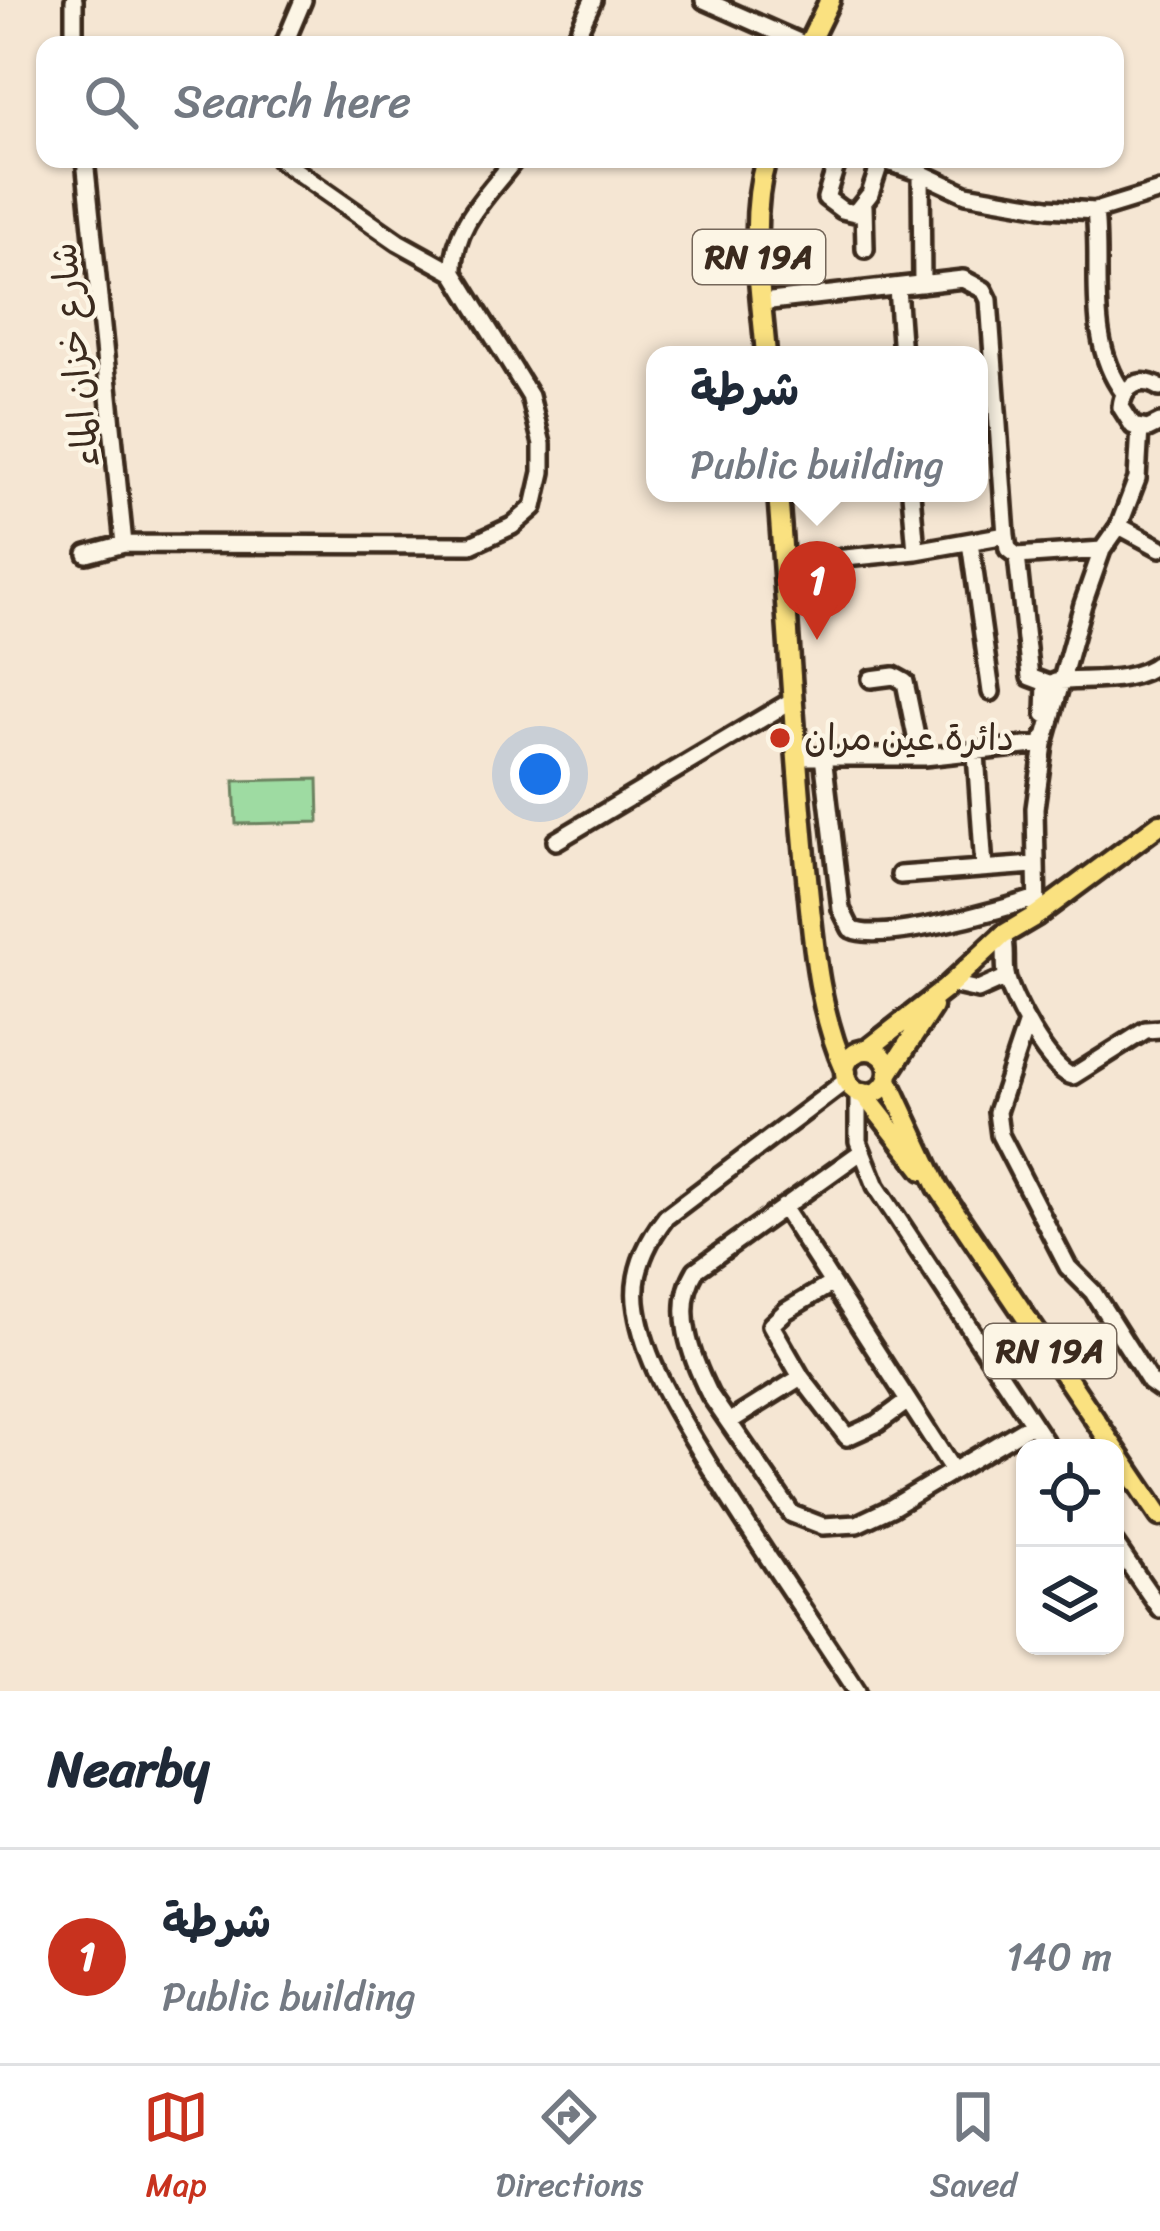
<!DOCTYPE html>
<meta charset="utf-8">
<style>
body{margin:0;font-family:Sriracha,"Playpen Sans Arabic",sans-serif;background:#f2f2f3;color:#1f2937}
.controls{position:absolute;right:36px;bottom:36px;display:grid;overflow:hidden;border-radius:24px;box-shadow:0 3px 9px #0004}
.controls button{width:108px;height:108px;display:grid;place-items:center;padding:0;border:0;border-bottom:3px solid #e0e1e3;background:#fff;color:#1f2937;font:60px sans-serif}
.you{position:absolute;left:540px;top:774px;width:42px;height:42px;margin:-30px;border:9px solid #fff;border-radius:50%;background:#1a73e8;box-shadow:0 0 0 18px #1a73e833}
.badge{display:grid;place-items:center;width:78px;height:78px;border-radius:50%;background:#c8321e;color:#fff;font-size:39px;font-weight:700}
.pin{position:absolute;translate:-50% -99px;filter:drop-shadow(0 3px 6px #0008)}
.pin::after{content:'';position:absolute;top:63px;width:42px;height:36px;background:inherit;clip-path:polygon(0 0,100% 0,50% 100%)}
.popup{position:absolute;left:646px;top:346px;width:342px;height:156px;box-sizing:border-box;display:grid;place-content:center;border-radius:24px;background:#fff;filter:drop-shadow(0 3px 9px #0005);font-size:39px;white-space:nowrap;color:#747a83}
.popup b{font-size:45px;color:#1f2937}
.popup::after{content:'';position:absolute;left:50%;top:100%;margin-left:-24px;border:24px solid transparent;border-top-color:#fff}
.list{margin:0;padding:0;list-style:none}
h2{display:flex;justify-content:space-between;align-items:center;height:156px;margin:0;padding:0 48px;font-size:51px}
h2 small{font-size:39px;font-weight:400;color:#747a83}
.list li{display:grid;grid-template-columns:78px 1fr auto;gap:36px;align-items:center;box-sizing:border-box;height:216px;padding:0 48px;border-top:3px solid #e0e1e3}
.list b{display:block;font-size:45px;white-space:nowrap}
.list p{margin:0;font-size:39px;white-space:nowrap;color:#747a83}
.list em{font-size:39px;font-style:normal;color:#747a83}
.icon{flex:none;width:66px;height:66px;fill:none;stroke:currentColor;stroke-width:2;stroke-linecap:round;stroke-linejoin:round}
.map{position:relative;flex:none;width:1160px;height:1691px;overflow:hidden}
.search{position:absolute;background:#fff;box-shadow:0 3px 9px #0004;left:36px;right:36px;top:36px;height:132px;display:flex;align-items:center;gap:30px;box-sizing:border-box;padding:0 42px;border-radius:24px;color:#747a83;font-size:45px}
.sheet{height:372px;background:#fff}
nav{display:flex;justify-content:space-around;align-items:center;box-sizing:border-box;height:168px;border-top:3px solid #e0e1e3;background:#fff;font-size:33px;color:#747a83}
nav a{display:grid;justify-items:center;gap:6px}
nav .on{color:#c8321e}
.map>svg:first-child{display:block}
</style>
<div class="map">
<svg width="1160" height="1691" viewBox="0 0 1160 1691">
<rect width="100%" height="100%" fill="#f5e6d3"/>
<filter id="ink" filterUnits="userSpaceOnUse"><feTurbulence type="fractalNoise" baseFrequency=".00833" numOctaves="2"/><feDisplacementMap in="SourceGraphic" scale="24" xChannelSelector="R" yChannelSelector="G"/><feConvolveMatrix kernelMatrix="1 2 1 2 8 2 1 2 1" color-interpolation-filters="sRGB"/></filter>
<g filter="url(#ink)">
<!-- green -->
<path fill="#9edba2" stroke="#6c8260" stroke-width="3" d="M318 779 319 822 236 824 234 781Z"/>
<g fill="none" stroke-linecap="round" stroke-linejoin="round">
<!-- minor casing -->
<g stroke="#3b2a1e" stroke-width="24">
<path id="minor" d="M704 0 806 45
M74 45V0
M284 45 303 0
M572 45 593 0
M85 159 124 544
M838 159 826 198 842 210 855 213 870 194 881 160
M879 159 921 173 966 194 1048 208 1095 211C1102 271 1085 342 1124 393
M921 173 922 284
M864 206 865 249
M1095 211 1160 191
M454 273C452 225 488 195 515 159
M897 288 902 355
M762 302 963 279 984 290 989 300 1006 535
M1160 388C1141 376 1123 385 1121 407L1133 426 1148 429 1160 423
M911 493 916 551
M1119 526 1160 548
M970 542 991 692
M87 554 124 544 471 545 512 526 534 507 542 472V444L530 396 454 273 398 242 279 159
M1017 556 1030 677 1046 683 1045 714
M784 564 916 551 1006 535 1008 549 1017 556 1102 550
M871 679 894 676 905 682 920 756
M1055 682C1089 678 1132 685 1160 662
M976 754 984 868
M823 756 841 909 851 929C879 944 1002 910 1036 898
M796 757H924L1044 744V738
M556 841 793 700
M900 875 1034 865
M1037 915 1035 808 1044 744 1083 604 1102 550 1119 526 1137 479 1140 428
M1003 935C1007 949 1004 961 1006 974 1009 995 1050 1072 1073 1076L1146 1030 1160 1029
M951 984 978 990 1005 978
M1026 1025 997 1112 1000 1135 1068 1267 1093 1292 1150 1382 1160 1389
M847 1080 666 1217C645 1244 631 1275 637 1310 645 1361 675 1409 701 1452 750 1534 805 1611 857 1691
M858 1092V1141L876 1186 1049 1448
M861 1152 696 1270C672 1308 691 1357 710 1395L792 1514 823 1526 857 1524 891 1508 1032 1424
M783 1207 952 1469
M831 1284 786 1311 771 1325 801 1377 847 1437 878 1423 908 1401
M729 1422 801 1377
M1115 1544 1160 1609"/>
</g>
<!-- major casing -->
<g stroke="#3b2a1e" stroke-width="27">
<path id="major" d="M808 45 830 0
M766 159C748 222 761 291 766 355
M778 493C788 618 794 742 806 867 813 936 817 1008 846 1072
M867 1050 945 989 1003 935 1037 915 1160 824
M845 1072a22 22 0 1 1 44 0a22 22 0 1 1-44 0Z
M889 1073 932 1007
M888 1080 938 1187 1160 1516
M863 1093 923 1170"/>
</g>
<!-- minor -->
<use href="#minor" stroke="#fcf5e5" stroke-width="15"/>
<!-- major -->
<use href="#major" stroke="#fae180" stroke-width="18"/>
</g>
</g>
<!-- markers -->
<circle fill="#c8321e" stroke="#fcf5e5" stroke-width="4.5" cx="780" cy="738" r="12"/>
<g text-anchor="middle" dominant-baseline="central" stroke-width="9" stroke-linejoin="round" paint-order="stroke">
<!-- shield labels -->
<g fill="#fcf5e5" stroke="#75675a" stroke-width="3">
<rect x="693" y="230" width="132" height="54" rx="9"/>
<rect x="984" y="1324" width="132" height="54" rx="9"/>
</g>
<g font-size="33" font-weight="bold" fill="#3b2a1e">
<text x="759" y="257">RN 19A</text>
<text x="1050" y="1351">RN 19A</text>
</g>
<!-- street labels -->
<g font-size="36" fill="#3b2a1e" stroke="#fcf5e5">
<text transform="translate(75 355) rotate(-96)">شارع خزان الماء</text>
</g>
<!-- poi labels -->
<g font-size="36" fill="#3b2a1e" stroke="#fcf5e5" text-anchor="start">
<text x="804" y="738">دائرة عين مران</text>
</g>
</g>
</svg>
<div class="controls">
<button><svg class="icon" aria-label="locate" viewBox="0 0 24 24"><circle cx="12" cy="12" r="6"/><path d="M12 2v4M12 18v4M2 12h4M18 12h4"/></svg></button>
<button><svg class="icon" aria-label="layers" viewBox="0 0 24 24"><path d="M12 4l9 5-9 5-9-5zM3 14l9 5 9-5"/></svg></button>
</div>
<div class="you"></div>
<div class="pin badge" style="left:817px;top:640px">1</div>
<div class="popup"><b>شرطة</b>Public building</div>
<div class="search"><svg class="icon" aria-label="search" viewBox="0 0 24 24"><circle cx="10" cy="10" r="6"/><path d="M15 15l6 6"/></svg>Search here</div>
</div>
<section class="sheet">
<h2>Nearby<small></small></h2>
<ul class="list">
<li><span class="badge">1</span><div><b>شرطة</b><p>Public building</p></div><em>140 m</em></li>
</ul>
</section>
<nav>
<a class="on"><svg class="icon" aria-label="map" viewBox="0 0 24 24"><path d="M3 6l6-2 6 2 6-2v14l-6 2-6-2-6 2zM9 4v14M15 6v14"/></svg>Map</a>
<a><svg class="icon" aria-label="directions" viewBox="0 0 24 24"><path d="M12 3l9 9-9 9-9-9zM9 14v-3h6M13 9l2 2-2 2"/></svg>Directions</a>
<a><svg class="icon" aria-label="saved" viewBox="0 0 24 24"><path d="M7 4h10v16l-5-4-5 4z"/></svg>Saved</a>
</nav>
